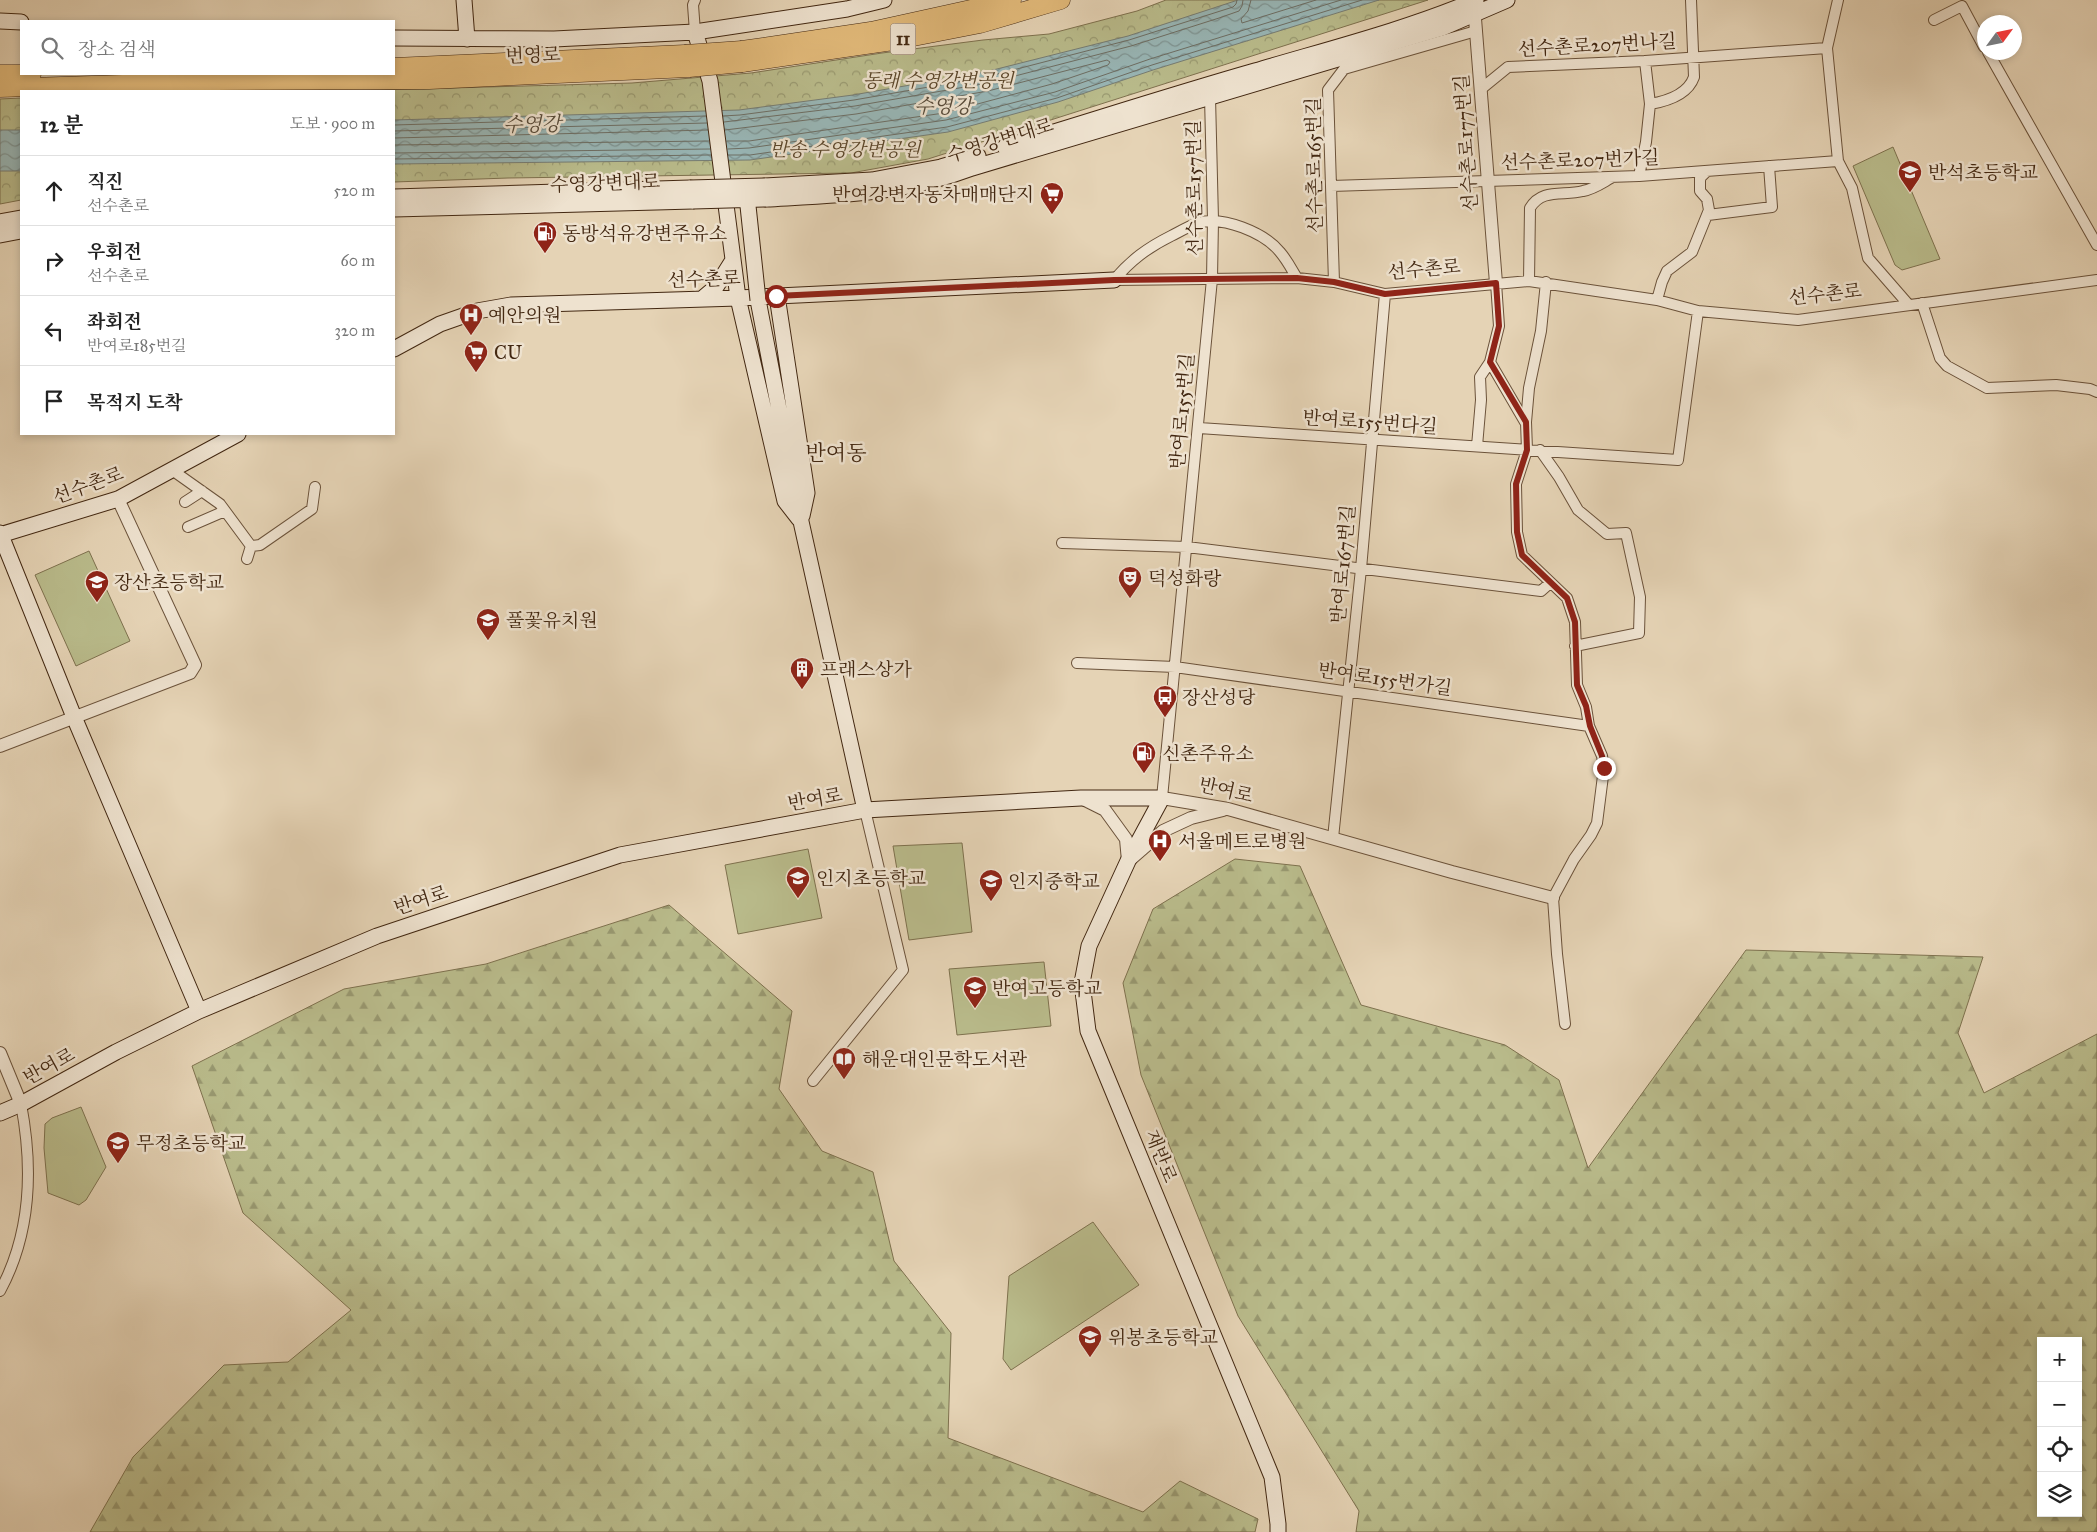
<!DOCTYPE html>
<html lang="ko">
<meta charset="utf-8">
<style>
body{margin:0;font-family:"IM FELL Great Primer","Noto Serif KR",serif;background:#f2f2f2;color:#222}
.controls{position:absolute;right:15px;bottom:15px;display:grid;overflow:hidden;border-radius:0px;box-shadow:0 2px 8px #0003}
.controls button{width:45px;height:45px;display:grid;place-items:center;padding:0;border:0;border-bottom:1px solid #e0e0e0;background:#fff;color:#222;font:25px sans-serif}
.compass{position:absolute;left:1977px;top:15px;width:45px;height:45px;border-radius:50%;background:#fff;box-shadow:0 2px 8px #0003;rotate:57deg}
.stop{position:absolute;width:15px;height:15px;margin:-11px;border:4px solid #8f2418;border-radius:50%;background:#fff}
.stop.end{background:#8f2418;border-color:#fff;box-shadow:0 1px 5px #0008}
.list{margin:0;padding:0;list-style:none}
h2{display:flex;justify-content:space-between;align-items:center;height:65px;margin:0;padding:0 20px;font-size:21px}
h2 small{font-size:16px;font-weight:400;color:#767676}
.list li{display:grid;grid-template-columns:32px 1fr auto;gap:15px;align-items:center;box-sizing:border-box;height:70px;padding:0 20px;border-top:1px solid #e0e0e0}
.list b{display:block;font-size:19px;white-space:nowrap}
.list p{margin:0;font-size:16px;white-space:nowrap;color:#767676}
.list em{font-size:16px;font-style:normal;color:#767676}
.icon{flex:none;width:28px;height:28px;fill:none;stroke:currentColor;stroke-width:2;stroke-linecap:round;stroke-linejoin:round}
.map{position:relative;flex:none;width:2097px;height:1532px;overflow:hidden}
.search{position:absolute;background:#fff;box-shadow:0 2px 8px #0003;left:20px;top:20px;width:375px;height:55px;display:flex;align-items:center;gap:12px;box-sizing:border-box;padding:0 18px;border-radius:0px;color:#767676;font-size:19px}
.panel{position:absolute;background:#fff;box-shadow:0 2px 8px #0003;left:20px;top:90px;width:375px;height:345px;border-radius:0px}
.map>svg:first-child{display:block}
</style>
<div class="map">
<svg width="2097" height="1532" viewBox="0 0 2097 1532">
<defs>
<pattern id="forest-firs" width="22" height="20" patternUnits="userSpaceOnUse" patternTransform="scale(1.25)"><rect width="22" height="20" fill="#b9bb8b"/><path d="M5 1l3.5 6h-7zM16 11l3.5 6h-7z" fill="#989870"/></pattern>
<pattern id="park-crowns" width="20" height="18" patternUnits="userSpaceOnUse" patternTransform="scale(1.25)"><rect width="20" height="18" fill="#b9bb8b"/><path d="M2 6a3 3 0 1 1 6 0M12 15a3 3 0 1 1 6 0" fill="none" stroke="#989870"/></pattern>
<pattern id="water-waves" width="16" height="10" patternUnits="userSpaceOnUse" patternTransform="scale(1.25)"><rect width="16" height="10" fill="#98b6b6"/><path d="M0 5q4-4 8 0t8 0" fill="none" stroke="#7e9493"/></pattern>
</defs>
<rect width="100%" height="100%" fill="#e5d3b5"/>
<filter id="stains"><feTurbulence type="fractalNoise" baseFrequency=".004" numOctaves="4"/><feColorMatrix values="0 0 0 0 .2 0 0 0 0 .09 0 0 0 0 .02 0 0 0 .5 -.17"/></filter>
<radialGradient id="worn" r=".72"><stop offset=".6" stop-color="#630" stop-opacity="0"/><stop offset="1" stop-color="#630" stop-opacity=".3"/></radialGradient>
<!-- forest -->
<path fill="url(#forest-firs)" stroke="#7e714e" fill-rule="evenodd" d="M1235 859 1300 866 1361 1005 1505 1045 1559 1080 1588 1168 1746 950 1983 957 1958 1033 1984 1093 2097 1034V1532H1356L1359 1511 1238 1316 1141 1075 1123 983 1153 909ZM2041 1341H2078V1513H2041Z
M669 905 792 1011 779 1089 822 1151 873 1172 894 1261 951 1333 948 1438 1143 1512 1180 1481 1258 1519 1255 1532H90L133 1457 224 1365 288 1362 351 1310 243 1213 192 1066 344 989 486 964Z"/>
<!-- park -->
<path fill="url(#park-crowns)" stroke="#7e714e" d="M1166 0H1428L928 159 851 173 508 178 394 182V91H343L632 83 751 73 882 53 983 40 1049 34 1137 11Z
M21 98V200L0 204V99Z"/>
<!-- garden -->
<path fill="#b9bb8b" stroke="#7e714e" d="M1893 147 1940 259 1902 270 1895 265 1853 166Z
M89 551 130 641 76 666 35 575Z
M962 843 972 932 909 940 893 846Z
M808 849 822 918 738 934 725 865Z
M1044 962 1051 1026 957 1035 949 969Z
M81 1107 106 1167 86 1200 79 1205 48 1193 44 1148 45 1124 52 1118Z
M1093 1222 1139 1285 1011 1370 1003 1359 1009 1276Z"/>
<!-- water -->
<path fill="url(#water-waves)" stroke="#767d74" d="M1238 0H1379L1153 70 1058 102 948 132 750 160 394 164V120L739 110 853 95 985 72 1128 36Z
M0 130H21V171H0Z"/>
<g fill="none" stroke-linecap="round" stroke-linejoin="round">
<!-- shore -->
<path stroke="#6d6e64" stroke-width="1" d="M1251 0 1248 11 1241 19 1242 23 1316 0
M723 116 740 115 854 100 986 77 1129 40 1233 7 1236 4 1237 0
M724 122 855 106 988 83 1131 46 1219 18 1239 11 1242 6 1243 0
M394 125 706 116
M725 130 856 114 988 91 1107 60 1110 62 1108 65 1052 84 944 113 749 141H727
M394 131 707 123
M394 138 708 130
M394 145 709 141
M728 149 749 148 946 120 1055 92 1150 59 1341 0
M394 153 710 149
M728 155H750L947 127 1057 98 1152 65 1362 0
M394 159 711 155"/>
<!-- minor casing -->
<g stroke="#6b523a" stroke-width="12">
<path id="minor" d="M1838 0 1827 48 1838 161 1852 188 1868 258 1908 304
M1934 20 1962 6 1984 47
M695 32 693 5 695 0
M1988 52 2097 245
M1481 89 1508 67 1645 61 1827 48
M1650 104C1668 101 1688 94 1694 77L1691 0
M1639 176 1646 142 1650 104 1645 61
M1331 186 1639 176 1838 161
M1708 215 1772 207 1769 166
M1114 280 1297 278 1334 282 1385 294 1529 281 1657 300 1698 311 1798 320 2097 280
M1114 280C1131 260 1147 248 1171 236 1179 232 1189 226 1198 223 1222 215 1265 233 1280 252 1287 260 1292 270 1297 278
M1529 281 1530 208C1542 188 1563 196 1583 191 1594 189 1602 183 1611 178
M1334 282 1328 90 1344 69 1476 31
M1546 282 1541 331 1529 388 1526 422 1527 450 1516 484 1517 532 1522 555 1567 598 1575 622 1577 685 1586 707 1589 726 1602 756 1604 768 1597 823 1591 835 1574 859 1553 898 1557 954 1565 1024
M1657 300 1662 282 1667 271 1692 252 1709 210 1707 199 1700 191V178L1707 171
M1922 303 1940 358 1947 366 1987 388 2056 385 2090 389 2097 392
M1490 362 1525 422
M1199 428 1678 460 1698 311
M1477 446 1481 400 1480 377 1490 362 1499 326 1496 283
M1540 450 1559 477 1578 510 1607 534 1626 533 1640 597 1639 633 1575 646
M172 470 220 504 251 546 247 559
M185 502 202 491
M188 527 225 511
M1062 543 1187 547 1541 591 1550 583
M251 546 260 545 312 509 315 487
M1077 663 1175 667 1589 726
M1162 798 1212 279 1213 220 1210 97
M1333 838 1361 569 1385 294
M813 1081 903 970 865 810
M0 1291C31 1234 33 1167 21 1104"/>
</g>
<!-- tertiary casing -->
<g stroke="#6b523a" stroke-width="14">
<path id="tertiary" d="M1474 6 1496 283
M0 746 190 673 195 665 118 499
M1081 798 1105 810 1126 839 1128 861
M1162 798 1228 809 1452 872 1553 898
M1132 858 1163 831 1191 818 1223 810
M0 1053 21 1104"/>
</g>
<!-- secondary casing -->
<g stroke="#422711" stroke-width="17">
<path id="secondary" d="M464 0 467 39
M0 21 21 22
M695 32 710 81 738 298 785 501 799 519
M394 38 554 39 695 32 847 9 884 0
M1005 147C1088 122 1171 95 1255 71 1329 49 1405 30 1476 0
M765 186 872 180 941 167 978 156
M394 197 690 188
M766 199C838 195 904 194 972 168L1442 28 1507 0
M394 209 693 201
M0 222 21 218
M0 235 21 231
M777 296 807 493 802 516
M703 298 716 287 733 260
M758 300 798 508 865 810
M394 349 440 324 477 311 511 305 738 298 1114 280
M0 533 74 717 199 1011
M0 535 118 499 238 434
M0 1113 21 1104 116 1052 199 1011 377 936 620 855 865 810 1081 798H1162L1128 861 1089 946 1082 983 1088 1031 1272 1477 1278 1524V1532"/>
</g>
<!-- trunk casing -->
<g stroke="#422711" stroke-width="19">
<path id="trunk" d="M742 50 871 31 1012 0
M742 63 893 41 980 24 1061 0
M394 67 685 54
M0 74H32
M0 88 214 81 429 80 689 68"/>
</g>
<!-- minor -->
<use href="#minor" stroke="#eee2cf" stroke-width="10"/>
<!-- tertiary -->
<use href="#tertiary" stroke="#eee2cf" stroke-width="12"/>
<!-- secondary -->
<use href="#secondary" stroke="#eee2cf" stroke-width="15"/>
<!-- trunk -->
<use href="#trunk" stroke="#e2ba7a" stroke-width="18"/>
<!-- secondary-bridge casing -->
<g stroke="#422711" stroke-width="17" stroke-linecap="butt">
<path id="secondary-bridge" d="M746 187 758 300
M690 188 765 186
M693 201 766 199"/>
</g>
<!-- trunk-bridge casing -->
<g stroke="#422711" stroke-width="19" stroke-linecap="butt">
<path id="trunk-bridge" d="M685 54 742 50
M689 68 742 63"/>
</g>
<!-- secondary-bridge -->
<use href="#secondary-bridge" stroke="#eee2cf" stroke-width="15"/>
<!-- trunk-bridge -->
<use href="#trunk-bridge" stroke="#e2ba7a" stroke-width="18"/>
</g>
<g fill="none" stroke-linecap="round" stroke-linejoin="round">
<!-- route -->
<path stroke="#8f2418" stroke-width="6" d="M776 296 1114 280 1297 278 1334 282 1385 294 1496 283 1499 326 1490 362 1526 422 1527 450 1516 484 1517 532 1522 555 1567 598 1575 622 1577 685 1586 706 1590 726 1602 756 1604 768"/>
</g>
<!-- icons -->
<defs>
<g id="school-pin" transform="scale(1.25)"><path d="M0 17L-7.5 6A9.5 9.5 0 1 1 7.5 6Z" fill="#8f2418" stroke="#eee2cf"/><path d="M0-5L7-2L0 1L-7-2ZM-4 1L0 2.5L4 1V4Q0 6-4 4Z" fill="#fff"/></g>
<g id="supermarket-pin" transform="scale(1.25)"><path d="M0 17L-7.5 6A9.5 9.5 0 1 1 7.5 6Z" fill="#8f2418" stroke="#eee2cf"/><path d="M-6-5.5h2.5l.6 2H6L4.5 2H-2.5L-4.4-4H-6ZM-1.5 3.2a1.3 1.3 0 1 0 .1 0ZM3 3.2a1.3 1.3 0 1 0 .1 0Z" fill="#fff"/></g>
<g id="fuel-pin" transform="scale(1.25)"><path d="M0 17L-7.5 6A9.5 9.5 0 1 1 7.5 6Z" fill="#8f2418" stroke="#eee2cf"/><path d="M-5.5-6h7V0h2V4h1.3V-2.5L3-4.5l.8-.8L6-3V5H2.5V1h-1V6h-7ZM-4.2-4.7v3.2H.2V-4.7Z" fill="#fff"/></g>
<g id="hospital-pin" transform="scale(1.25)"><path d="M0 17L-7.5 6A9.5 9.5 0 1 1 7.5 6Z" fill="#8f2418" stroke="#eee2cf"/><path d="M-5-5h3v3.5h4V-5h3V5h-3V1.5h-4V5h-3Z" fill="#fff"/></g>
<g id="theatre-pin" transform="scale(1.25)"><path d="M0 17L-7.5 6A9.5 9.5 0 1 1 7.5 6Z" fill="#8f2418" stroke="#eee2cf"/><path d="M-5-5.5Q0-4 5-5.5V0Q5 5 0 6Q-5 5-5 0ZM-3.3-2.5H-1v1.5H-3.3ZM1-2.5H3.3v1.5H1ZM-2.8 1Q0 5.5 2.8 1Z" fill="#fff"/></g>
<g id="building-pin" transform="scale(1.25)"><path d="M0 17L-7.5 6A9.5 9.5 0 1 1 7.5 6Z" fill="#8f2418" stroke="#eee2cf"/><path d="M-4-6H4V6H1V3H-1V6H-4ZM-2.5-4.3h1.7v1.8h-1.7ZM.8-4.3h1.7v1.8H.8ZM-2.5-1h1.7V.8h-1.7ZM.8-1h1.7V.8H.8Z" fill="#fff"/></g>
<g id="bus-pin" transform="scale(1.25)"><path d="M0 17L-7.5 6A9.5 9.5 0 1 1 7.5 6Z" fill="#8f2418" stroke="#eee2cf"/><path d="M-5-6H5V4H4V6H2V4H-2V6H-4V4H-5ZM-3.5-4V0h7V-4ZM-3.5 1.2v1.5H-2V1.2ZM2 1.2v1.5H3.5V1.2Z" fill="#fff"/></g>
<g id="library-pin" transform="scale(1.25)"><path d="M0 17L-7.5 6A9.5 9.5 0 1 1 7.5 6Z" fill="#8f2418" stroke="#eee2cf"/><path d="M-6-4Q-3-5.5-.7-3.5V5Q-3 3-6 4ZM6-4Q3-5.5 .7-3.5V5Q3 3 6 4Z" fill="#fff"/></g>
</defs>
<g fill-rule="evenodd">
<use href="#school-pin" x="1910" y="172"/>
<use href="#supermarket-pin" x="1052" y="194"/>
<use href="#fuel-pin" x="545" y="233"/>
<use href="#hospital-pin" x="471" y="315"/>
<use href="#supermarket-pin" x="476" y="352"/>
<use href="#theatre-pin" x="1130" y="578"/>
<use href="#school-pin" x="97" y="582"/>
<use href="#school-pin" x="488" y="620"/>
<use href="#building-pin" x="802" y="669"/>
<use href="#bus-pin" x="1165" y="697"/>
<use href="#fuel-pin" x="1144" y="753"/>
<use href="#hospital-pin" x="1160" y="841"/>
<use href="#school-pin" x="798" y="878"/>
<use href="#school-pin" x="991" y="881"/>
<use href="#school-pin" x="975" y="988"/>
<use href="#library-pin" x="844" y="1059"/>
<use href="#school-pin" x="118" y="1143"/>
<use href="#school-pin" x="1090" y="1337"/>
</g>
<g text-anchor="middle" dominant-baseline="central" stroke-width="5" stroke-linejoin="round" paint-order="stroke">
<!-- shield labels -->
<rect fill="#eee2cf" stroke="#765f4a" stroke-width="1" x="890.5" y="23.5" width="25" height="31" rx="4"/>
<g font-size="18" font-weight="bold" fill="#422711">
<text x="903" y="39">11</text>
</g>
<!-- street labels -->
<g font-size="19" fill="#422711" stroke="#eee2cf">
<text transform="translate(1597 45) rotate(-3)">선수촌로207번나길</text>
<text transform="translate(533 55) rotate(-2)">번영로</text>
<text transform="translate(1000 140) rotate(-17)">수영강변대로</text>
<text transform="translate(1466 143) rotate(-94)">선수촌로177번길</text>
<text transform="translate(1580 160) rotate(-2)">선수촌로207번가길</text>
<text transform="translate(1314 165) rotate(-91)">선수촌로165번길</text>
<text transform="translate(605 183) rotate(-2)">수영강변대로</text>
<text transform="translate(1194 188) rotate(-91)">선수촌로157번길</text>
<text transform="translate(1424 269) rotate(-5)">선수촌로</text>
<text transform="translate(704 279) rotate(-2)">선수촌로</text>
<text transform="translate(1825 294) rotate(-6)">선수촌로</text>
<text transform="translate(1182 411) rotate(-85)">반여로155번길</text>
<text transform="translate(1370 422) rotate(4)">반여로155번다길</text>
<text transform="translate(88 485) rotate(-20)">선수촌로</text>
<text transform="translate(1343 564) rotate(-85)">반여로167번길</text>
<text transform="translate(1385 679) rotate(8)">반여로155번가길</text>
<text transform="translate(1226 790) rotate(13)">반여로</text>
<text transform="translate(815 799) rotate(-10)">반여로</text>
<text transform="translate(421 900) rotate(-18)">반여로</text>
<text transform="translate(49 1066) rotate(-29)">반여로</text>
<text transform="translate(1161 1156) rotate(68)">재반로</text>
</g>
<!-- park labels -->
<g font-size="19" font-style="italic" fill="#5a4529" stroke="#eee2cf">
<text x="938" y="80">동래 수영강변공원</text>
<text x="845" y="149">반송 수영강변공원</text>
</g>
<!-- poi labels -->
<g font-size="19" fill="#422711" stroke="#eee2cf" text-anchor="start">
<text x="1928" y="172">반석초등학교</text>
<text x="1034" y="194" text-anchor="end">반여강변자동차매매단지</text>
<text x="562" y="233">동방석유강변주유소</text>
<text x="488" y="315">예안의원</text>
<text x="494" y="352">CU</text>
<text x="1148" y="578">덕성화랑</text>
<text x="114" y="582">장산초등학교</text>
<text x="506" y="620">풀꽃유치원</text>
<text x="820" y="669">프래스상가</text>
<text x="1182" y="697">장산성당</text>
<text x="1162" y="753">신촌주유소</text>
<text x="1178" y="841">서울메트로병원</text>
<text x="816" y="878">인지초등학교</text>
<text x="1008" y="881">인지중학교</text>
<text x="992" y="988">반여고등학교</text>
<text x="862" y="1059">해운대인문학도서관</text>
<text x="136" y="1143">무정초등학교</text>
<text x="1108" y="1337">위봉초등학교</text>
</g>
<!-- water labels -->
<g font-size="20" font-style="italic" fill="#584b3a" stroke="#eee2cf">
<text x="943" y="106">수영강</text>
<text transform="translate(532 124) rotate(-1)">수영강</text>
</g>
<!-- quarter labels -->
<g font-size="21" fill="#422711" stroke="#eee2cf">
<text x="836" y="453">반여동</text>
</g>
</g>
<rect width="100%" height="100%" filter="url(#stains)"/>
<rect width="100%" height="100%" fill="url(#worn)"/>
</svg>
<div class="controls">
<button>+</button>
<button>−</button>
<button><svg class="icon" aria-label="locate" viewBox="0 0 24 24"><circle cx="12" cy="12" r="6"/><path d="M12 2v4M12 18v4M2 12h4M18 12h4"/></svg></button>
<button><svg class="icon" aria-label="layers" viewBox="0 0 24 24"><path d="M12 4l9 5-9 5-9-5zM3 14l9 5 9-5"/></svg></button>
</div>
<svg class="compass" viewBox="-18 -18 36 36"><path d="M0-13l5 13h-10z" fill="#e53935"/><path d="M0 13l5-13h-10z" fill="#767676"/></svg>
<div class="stop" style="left:776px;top:296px"></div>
<div class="stop end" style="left:1604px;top:768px"></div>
<div class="search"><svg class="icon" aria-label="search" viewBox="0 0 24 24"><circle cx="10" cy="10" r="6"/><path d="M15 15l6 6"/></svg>장소 검색</div>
<section class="panel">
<h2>12 분<small>도보 · 900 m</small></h2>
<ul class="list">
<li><svg class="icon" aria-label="ahead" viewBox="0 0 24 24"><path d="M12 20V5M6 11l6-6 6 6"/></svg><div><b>직진</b><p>선수촌로</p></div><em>520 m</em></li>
<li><svg class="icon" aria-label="right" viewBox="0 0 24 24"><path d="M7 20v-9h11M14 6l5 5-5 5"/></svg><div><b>우회전</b><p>선수촌로</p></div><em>60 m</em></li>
<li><svg class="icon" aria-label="left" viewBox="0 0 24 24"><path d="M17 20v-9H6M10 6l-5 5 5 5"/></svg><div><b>좌회전</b><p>반여로185번길</p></div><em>320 m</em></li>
<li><svg class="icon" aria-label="arrive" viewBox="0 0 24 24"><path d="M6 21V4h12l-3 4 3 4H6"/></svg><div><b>목적지 도착</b></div></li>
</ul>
</section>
</div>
